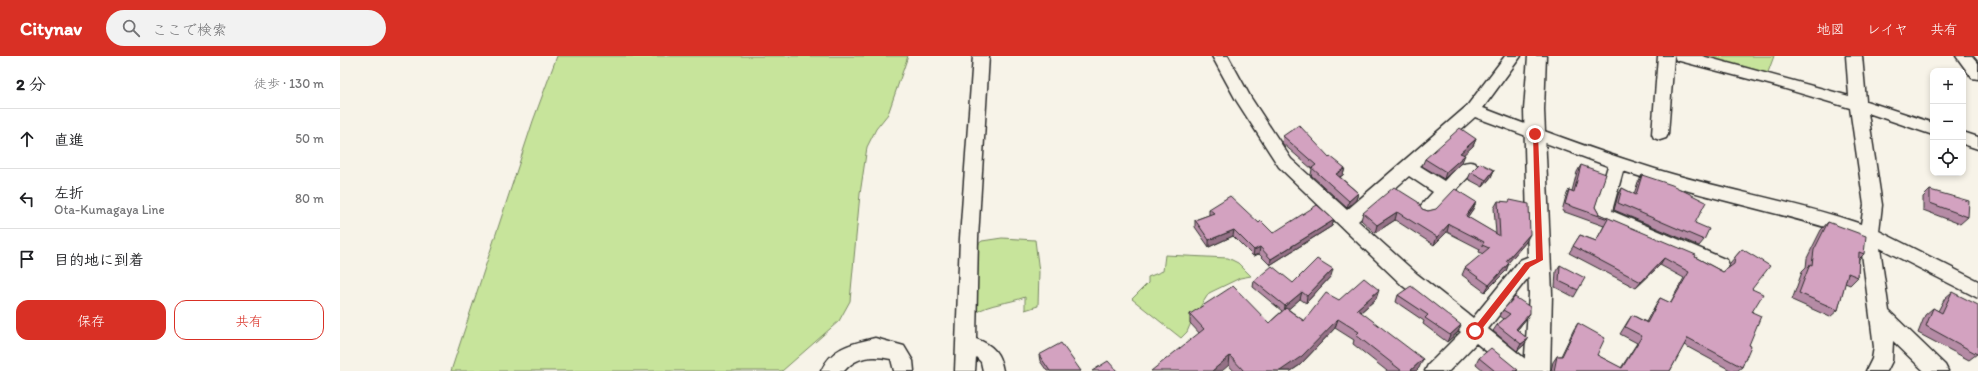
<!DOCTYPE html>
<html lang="ja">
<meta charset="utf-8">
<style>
body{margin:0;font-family:Itim,"Klee One",sans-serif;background:#f2f2f2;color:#202124}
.controls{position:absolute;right:12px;top:12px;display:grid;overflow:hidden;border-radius:8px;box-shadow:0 2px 6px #0003}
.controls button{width:36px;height:36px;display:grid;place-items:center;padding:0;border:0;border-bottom:1px solid #e0e0e0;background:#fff;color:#202124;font:20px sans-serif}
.stop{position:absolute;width:12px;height:12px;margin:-9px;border:3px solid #d93025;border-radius:50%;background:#fff}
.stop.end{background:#d93025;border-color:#fff;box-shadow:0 1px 4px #0008}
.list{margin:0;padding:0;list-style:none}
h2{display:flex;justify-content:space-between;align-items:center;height:52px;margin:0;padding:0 16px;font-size:17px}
h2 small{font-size:13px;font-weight:400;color:#757577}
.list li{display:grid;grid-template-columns:26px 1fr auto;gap:12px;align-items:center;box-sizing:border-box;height:60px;padding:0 16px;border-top:1px solid #e0e0e0}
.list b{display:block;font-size:15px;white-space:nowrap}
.list p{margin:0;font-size:13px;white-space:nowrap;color:#757577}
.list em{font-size:13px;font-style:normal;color:#757577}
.actions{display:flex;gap:8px;padding:12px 16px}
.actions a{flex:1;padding:9px 0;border:1px solid #d93025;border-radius:12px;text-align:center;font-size:14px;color:#d93025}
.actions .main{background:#d93025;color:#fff}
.icon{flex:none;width:22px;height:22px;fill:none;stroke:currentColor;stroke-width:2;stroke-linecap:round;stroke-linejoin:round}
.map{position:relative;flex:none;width:1638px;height:315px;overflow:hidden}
header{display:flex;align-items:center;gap:24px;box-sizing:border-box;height:56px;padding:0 20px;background:#d93025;color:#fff}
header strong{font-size:19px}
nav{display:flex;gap:22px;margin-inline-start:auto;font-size:14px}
.search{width:280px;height:36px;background:#f2f2f2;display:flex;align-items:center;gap:10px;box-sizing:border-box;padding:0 14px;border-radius:22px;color:#757577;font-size:15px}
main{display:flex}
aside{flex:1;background:#fff}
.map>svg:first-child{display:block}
</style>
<header>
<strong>Citynav</strong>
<div class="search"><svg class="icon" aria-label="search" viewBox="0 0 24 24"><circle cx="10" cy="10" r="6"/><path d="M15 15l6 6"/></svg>ここで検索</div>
<nav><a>地図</a><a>レイヤ</a><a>共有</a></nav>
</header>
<main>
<aside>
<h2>2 分<small>徒歩 · 130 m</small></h2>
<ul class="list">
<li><svg class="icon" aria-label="ahead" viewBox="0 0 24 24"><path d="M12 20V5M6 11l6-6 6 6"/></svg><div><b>直進</b></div><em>50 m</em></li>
<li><svg class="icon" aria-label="left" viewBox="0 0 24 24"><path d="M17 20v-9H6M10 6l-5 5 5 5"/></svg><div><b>左折</b><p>Ota-Kumagaya Line</p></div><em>80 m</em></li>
<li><svg class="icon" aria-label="arrive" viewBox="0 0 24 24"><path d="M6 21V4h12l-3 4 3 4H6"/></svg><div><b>目的地に到着</b></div></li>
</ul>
<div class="actions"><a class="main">保存</a><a>共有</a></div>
</aside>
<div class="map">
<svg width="1638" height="315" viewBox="0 0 1638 315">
<rect width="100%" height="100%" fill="#f7f3e8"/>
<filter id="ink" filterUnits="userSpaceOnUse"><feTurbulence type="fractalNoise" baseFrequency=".025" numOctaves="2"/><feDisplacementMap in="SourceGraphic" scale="8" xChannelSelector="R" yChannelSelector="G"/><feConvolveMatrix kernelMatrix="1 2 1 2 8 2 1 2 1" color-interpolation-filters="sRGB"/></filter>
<g filter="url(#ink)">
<!-- green -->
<path fill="#c7e49b" stroke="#798863" d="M217 0H568L548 58 536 73 527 91 520 138 510 245 499 265 442 315H111L193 65Z
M1352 0H1434L1427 19Z
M662 182 695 184 699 216 698 250 685 254V241C667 248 651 247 635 257L637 189 642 185Z
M825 199 888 202 898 207 911 220 900 222 869 237 853 262 847 276 841 282 792 243 808 227V221L823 215Z"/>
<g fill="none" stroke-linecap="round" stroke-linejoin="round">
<!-- minor casing -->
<g stroke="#2b2b2b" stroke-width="3">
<path id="minor" d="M633 0H649L638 182 636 283C653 289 660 297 663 315H643L641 306 636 301 635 315H615L620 182Z
M872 0H888L911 42 951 103 1007 154 1127 50 1165 0H1181L1143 52C1200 74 1257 95 1315 113 1383 134 1454 145 1521 168L1524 149 1510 52 1432 29 1336 4 1334 0 1328 78 1326 82 1320 84 1314 82 1312 78 1318 0H1362L1509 40 1506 0H1522L1526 45 1593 67V79L1528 57 1542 149 1539 175 1638 225V242L1540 192 1549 255 1605 309 1608 315H1584L1553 285 1552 305 1547 315H1526L1532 303 1534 291 1520 182C1443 156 1361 142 1283 115L1272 155 1387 204 1389 209 1387 214 1380 217 1256 163 1253 158 1268 110 1135 61 1080 110 1104 125C1113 116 1121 102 1135 107L1138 111 1092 159 1086 161 1080 159 1077 154 1093 136 1069 120 1018 165 1077 218 1133 262 1180 204 1200 196 1207 199 1209 204 1207 209 1194 214 1148 273 1193 309 1196 315H1171L1136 287 1109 315H1085L1088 309 1121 276 1063 230 939 111 896 44Z
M1616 0H1632L1638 7V23L1632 22Z
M1623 76 1638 81V93L1623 88Z
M535 282 564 290 573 305 574 315H554L551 303C532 299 517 300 504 315H481C492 291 511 288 535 282Z"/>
</g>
<!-- major casing -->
<g stroke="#2b2b2b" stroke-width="3">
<path id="major" d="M1188 0H1206L1204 54 1212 238 1210 315H1184L1189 238 1184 54Z"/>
</g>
<!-- minor -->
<use href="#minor" fill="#f7f3e8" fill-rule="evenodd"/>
<!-- major -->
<use href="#major" fill="#f7f3e8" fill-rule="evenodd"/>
</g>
<!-- wall -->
<path fill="#b58ba5" stroke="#2b2b2b" d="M943 80 1005 112 1003 119 1000 121 1018 137 1016 144 1007 152 971 119 972 113 942 87Z
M1136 83 1133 90 1123 98 1122 106 1104 123 1082 110 1085 103Z
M1241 109 1255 151 1259 158 1355 201 1383 216 1389 211 1390 207 1402 193 1412 233V256L1409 289 1402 311 1397 315H1392L1344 289 1330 315H1211L1213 306 1217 300H1221L1234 273 1238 267 1257 299 1281 312 1297 287 1280 278 1288 265 1292 259 1306 266 1316 248 1320 242 1330 247 1344 222 1320 209 1296 232 1229 197 1240 179 1256 185 1264 170 1222 155 1226 140 1229 134 1232 135 1237 116Z
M1154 114 1151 121 1143 131 1128 123 1131 116Z
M1302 119 1355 167 1364 184 1359 190 1274 154 1278 139 1282 132 1294 138 1298 126Z
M1590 134 1628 161 1620 168 1583 154V141Z
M1158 145 1186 186 1168 206 1169 207 1166 215 1145 236 1122 219 1125 212 1143 198 1139 196 1140 193 1107 176 1094 189 1055 164 1035 177 1021 164 1023 157 1082 153 1088 155 1136 146 1133 153 1127 161 1156 178 1154 152Z
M869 153 919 167 933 177 994 164 992 170 930 209 919 198 913 200 893 180 869 191 855 171V164L869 159Z
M1488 166 1524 198 1519 203 1518 221 1510 229 1505 227 1498 254 1490 261 1452 244 1462 216 1466 212 1467 202 1481 174Z
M1220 209 1238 234 1234 241 1215 231 1216 215Z
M991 220 966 247 960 243 948 253 964 265 999 244 1036 243 1021 256 1079 312 1076 315H1047L1013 288 1014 284 995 272 960 309 951 315H894L850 267V258L929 267 942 255 913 231 914 225 953 227Z
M1612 236 1637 298 1629 304 1578 277 1585 259 1593 252 1598 255 1605 242Z
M1058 239 1118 276 1107 286 1083 268 1084 265 1056 246Z
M1163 254 1190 257 1186 263 1177 274 1188 283 1184 289 1177 295 1153 275 1157 269 1164 263 1160 260Z
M699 299 741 315H707L700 305Z
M1139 302 1177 315H1144L1136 308Z"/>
<!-- shaded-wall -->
<path fill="#947186" stroke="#2b2b2b" d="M1136 83 1133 90 1118 104 1120 97Z
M1125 99 1122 106 1104 123 1106 116Z
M1005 112 1003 119 994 124 996 118Z
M1154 114 1151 121 1143 131 1146 124Z
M1018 137 1016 144 1007 152 1009 145Z
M1136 146 1133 153 1123 168 1126 160Z
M1057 156 1055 164 1035 177 1037 169Z
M994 164 992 170 930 209 931 203Z
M1109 168 1107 176 1094 189 1097 181Z
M894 174 893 180 869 191V184Z
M1190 178 1186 186 1163 213 1166 205Z
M920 191 919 198 913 200 914 194Z
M1324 202 1320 209 1296 232 1301 226Z
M1169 207 1166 215 1145 236 1149 229Z
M993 213 991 220 966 247 967 240Z
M1039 234 1036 243 1014 262 1017 253Z
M962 236 960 243 944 257 945 250Z
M1190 257 1186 263 1173 279 1176 273Z
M998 263 995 272 960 309 951 315H940Z
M1121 269 1118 276 1107 286 1110 279Z
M1188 283 1184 289 1177 295 1181 288Z
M890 300 889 309 882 315H872Z
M1083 303 1079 312 1076 315H1070Z"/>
<!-- building -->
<path fill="#d3a2c0" stroke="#2b2b2b" d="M959 69 989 101 990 100 1005 112 996 118 1018 137 1009 145 972 112 976 109 943 80Z
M1120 72 1136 83 1120 97 1125 99 1106 116 1085 103Z
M1140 107 1154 114 1146 124 1131 116Z
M1241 109 1266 118 1255 151 1259 158 1356 199 1355 201 1383 216 1394 208 1395 201 1402 193 1430 210 1412 233 1423 238 1412 256 1421 260 1409 289 1411 290 1402 311 1348 282 1330 315H1214L1217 300H1222L1238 267 1265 282 1257 299 1282 312 1302 280 1285 271 1292 259 1307 267 1320 242 1331 247 1349 216 1324 202 1301 226 1233 190 1240 179 1256 185 1268 163 1225 148 1229 134 1234 136Z
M1302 119 1332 129 1366 146 1355 167 1369 173 1364 184 1278 147 1282 132 1296 139Z
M1054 131 1078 146 1082 153 1088 155 1096 153 1115 133 1136 146 1126 160 1160 180 1158 145 1169 146 1170 144 1189 148 1190 178 1166 205 1169 207 1149 229 1125 212 1149 192 1142 189 1144 186 1109 168 1097 181 1057 156 1037 169 1023 157Z
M1590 134 1629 145 1628 161 1590 147Z
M890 140 919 167 921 165 933 177 977 149 994 164 931 203 920 191 914 194 894 174 869 184 855 164 874 157 869 153Z
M1488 166 1526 180 1524 198 1519 196 1518 221 1508 217 1498 254 1459 237 1470 208 1472 209 1474 194Z
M977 203 993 213 967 240 962 236 945 250 914 225 932 210 953 227Z
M1220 209 1245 222 1238 234 1219 225Z
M1024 222 1039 234 1017 253 1083 303 1070 315H1062L1016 279 1019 276 998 263 962 300 940 315H904L890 300 872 315H811L864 273 850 258 893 230 929 267 946 252 964 265 986 237 999 244Z
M1071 230 1121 269 1110 279 1085 262 1088 259 1058 239Z
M1612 236 1638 249V297L1637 298 1586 270 1593 252 1602 257Z
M1175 241 1190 251V257L1176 273 1188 283 1181 288 1157 269 1170 258 1163 254Z
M721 287 741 315H710L699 299Z
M1151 292 1178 314 1176 315H1155L1139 302Z
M768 305 777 315H752Z"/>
</g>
<!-- route -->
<path fill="#d93025" d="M1193 77 1198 78 1203 204 1190 211 1138 278H1133V273L1185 207 1196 203Z"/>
</svg>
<div class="controls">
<button>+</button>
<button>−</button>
<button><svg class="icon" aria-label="locate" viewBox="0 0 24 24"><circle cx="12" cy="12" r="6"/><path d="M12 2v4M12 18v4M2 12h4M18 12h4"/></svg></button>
</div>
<div class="stop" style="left:1135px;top:275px"></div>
<div class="stop end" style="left:1195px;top:78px"></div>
</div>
</main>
